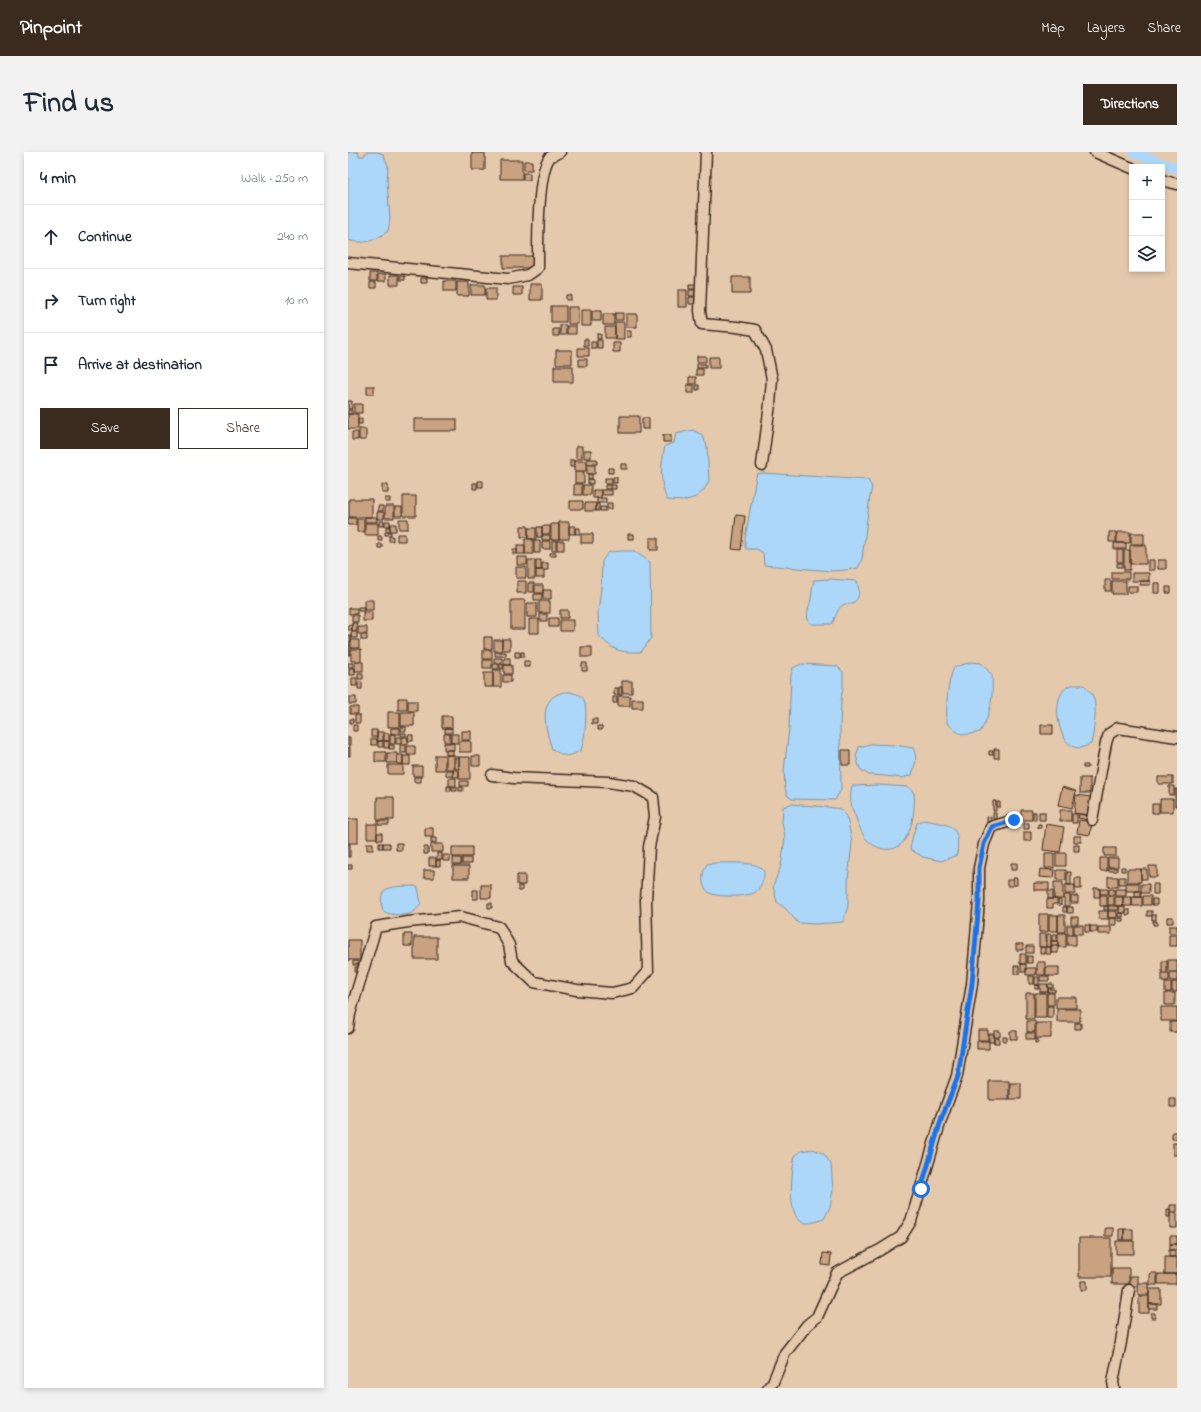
<!DOCTYPE html>
<meta charset="utf-8">
<style>
body{margin:0;font-family:"Indie Flower",sans-serif;background:#f2f2f3;color:#1f2937}
.controls{position:absolute;right:12px;top:12px;display:grid;overflow:hidden;border-radius:0px;box-shadow:0 2px 6px #0003}
.controls button{width:36px;height:36px;display:grid;place-items:center;padding:0;border:0;border-bottom:1px solid #e0e1e3;background:#fff;color:#1f2937;font:20px sans-serif}
.stop{position:absolute;width:12px;height:12px;margin:-9px;border:3px solid #1a73e8;border-radius:50%;background:#fff}
.stop.end{background:#1a73e8;border-color:#fff;box-shadow:0 1px 4px #0008}
.list{margin:0;padding:0;list-style:none}
h2{display:flex;justify-content:space-between;align-items:center;height:52px;margin:0;padding:0 16px;font-size:17px}
h2 small{font-size:13px;font-weight:400;color:#747a83}
.list li{display:grid;grid-template-columns:26px 1fr auto;gap:12px;align-items:center;box-sizing:border-box;height:64px;padding:0 16px;border-top:1px solid #e0e1e3}
.list b{display:block;font-size:15px;white-space:nowrap}
.list em{font-size:13px;font-style:normal;color:#747a83}
.actions{display:flex;gap:8px;padding:12px 16px}
.actions a{flex:1;padding:9px 0;border:1px solid #3b2a1e;border-radius:0px;text-align:center;font-size:14px;color:#3b2a1e}
.actions .main{background:#3b2a1e;color:#fff}
.icon{flex:none;width:22px;height:22px;fill:none;stroke:currentColor;stroke-width:2;stroke-linecap:round;stroke-linejoin:round}
.map{position:relative;flex:none;width:829px;height:1236px;overflow:hidden;border-radius:0px}
header{display:flex;align-items:center;gap:24px;box-sizing:border-box;height:56px;padding:0 20px;background:#3b2a1e;color:#fff}
header strong{font-size:19px}
nav{display:flex;gap:22px;margin-inline-start:auto;font-size:14px}
.intro{display:flex;align-items:center;justify-content:space-between;box-sizing:border-box;height:96px;padding:0 24px}
h1{margin:0;font-size:28px}
.button{padding:10px 18px;border-radius:0px;background:#3b2a1e;color:#fff;font-size:14px;font-weight:700}
main{display:flex;gap:24px;padding:0 24px}
aside{flex:1;background:#fff;border-radius:0px;box-shadow:0 2px 6px #0003}
.map>svg:first-child{display:block}
</style>
<header>
<strong>Pinpoint</strong>
<nav><a>Map</a><a>Layers</a><a>Share</a></nav>
</header>
<div class="intro"><h1>Find us</h1><a class="button">Directions</a></div>
<main>
<aside>
<h2>4 min<small>Walk · 250 m</small></h2>
<ul class="list">
<li><svg class="icon" aria-label="ahead" viewBox="0 0 24 24"><path d="M12 20V5M6 11l6-6 6 6"/></svg><div><b>Continue</b></div><em>240 m</em></li>
<li><svg class="icon" aria-label="right" viewBox="0 0 24 24"><path d="M7 20v-9h11M14 6l5 5-5 5"/></svg><div><b>Turn right</b></div><em>10 m</em></li>
<li><svg class="icon" aria-label="arrive" viewBox="0 0 24 24"><path d="M6 21V4h12l-3 4 3 4H6"/></svg><div><b>Arrive at destination</b></div></li>
</ul>
<div class="actions"><a class="main">Save</a><a>Share</a></div>
</aside>
<div class="map">
<svg width="829" height="1236" viewBox="0 0 829 1236">
<rect width="100%" height="100%" fill="#e5c9ac"/>
<filter id="ink" filterUnits="userSpaceOnUse"><feTurbulence type="fractalNoise" baseFrequency=".025" numOctaves="2"/><feDisplacementMap in="SourceGraphic" scale="8" xChannelSelector="R" yChannelSelector="G"/><feConvolveMatrix kernelMatrix="1 2 1 2 8 2 1 2 1" color-interpolation-filters="sRGB"/></filter>
<g filter="url(#ink)">
<!-- water -->
<path fill="#add7f8" stroke="#7f92a1" d="M0 0H10L11 4H16L18 0H29L35 2 40 13 39 29 42 67 40 79C26 89 17 93 0 88Z
M345 278 354 283 359 294 361 329 356 338 348 345 335 349 319 348C311 330 313 312 317 294L326 291 328 282Z
M415 321 520 328 524 335 522 344 514 407 510 416 498 418 483 419 416 413 415 401 409 397H398L397 395V386L408 325 409 322Z
M274 399H286L302 410 303 486 293 500C270 500 268 500 251 484L250 460 253 437 254 409 261 400Z
M482 427 509 429C511 436 513 448 504 451 501 452 497 451 495 453 489 456 487 467 484 472H463C456 465 461 456 463 447 464 441 464 434 466 428Z
M624 510 633 511 644 523C645 545 644 560 632 580 615 584 612 584 599 571 598 551 599 533 606 515Z
M453 512 489 514 495 520V534L493 549 492 578 493 638 487 648 444 647 439 643 437 636 436 619 441 577 443 523 445 516Z
M723 533H736C738 535 742 539 744 542 750 553 746 580 743 592 739 593 735 596 731 596 710 595 704 552 715 539 717 536 720 534 723 533Z
M222 540C228 542 233 542 236 548 240 557 237 588 233 598 220 606 217 605 204 597 199 581 189 551 210 542 213 540 218 540 222 540Z
M522 592 546 593 565 596C570 606 567 612 564 623L554 626 538 624 521 623 512 617 508 604 511 595Z
M530 633 561 635 566 641C568 660 562 706 532 696 516 690 514 681 508 666 503 655 501 646 504 634Z
M443 652C459 654 477 654 493 657L499 666 504 690 500 728V754L495 770 468 772 450 771 437 756 429 750 425 734 433 714 435 701 437 685 434 670 435 655Z
M575 668C603 673 612 671 609 703L593 709 575 705 562 697 565 683 569 671Z
M367 711C376 711 409 709 414 717 417 720 416 725 415 728 413 733 410 739 406 741 397 745 373 745 364 742 352 737 353 721 359 712Z
M67 734 70 736 73 751C71 754 69 757 67 759 60 765 43 764 35 759 28 731 45 735 67 734Z
M465 997 476 1002 483 1012 485 1038 482 1055 476 1067C469 1069 461 1073 454 1070 438 1062 444 1018 447 1004L453 999Z"/>
<g fill="none" stroke-linecap="round" stroke-linejoin="round">
<!-- canal -->
<path stroke="#add7f8" stroke-width="11" d="M786 0 812 11 829 16"/>
</g>
<!-- building -->
<path fill="#c8a281" stroke="#3b2a1e" d="M124 1H137V18H124Z
M152 8H174V27H152Z
M176 9H184V18H176Z
M175 21H182V28H175Z
M155 104H185V116H155Z
M22 121H29V129H22Z
M30 122H38V129H30Z
M42 123H51V133H42Z
M52 124H57V128H52Z
M384 125H402V142H384Z
M73 126H79V131H73Z
M96 129H108V139H96Z
M22 130H28V136H22Z
M109 130H121V144H109Z
M182 132H194V148H182Z
M341 132H348V137H341Z
M123 133H137V143H123Z
M165 135H174V143H165Z
M138 136H148V148H138Z
M330 138H339V155H330Z
M341 138H347V144H341Z
M218 143H223V148H218Z
M341 145H348V152H341Z
M203 154H218V170H203Z
M220 155H230V172H220Z
M233 158H243V174H233Z
M244 159H253V169H244Z
M267 161H275V168H267Z
M255 162H266V173H255Z
M278 162H289V175H278Z
M267 170H276V187H267Z
M212 173H218V183H212Z
M219 174H228V182H219Z
M257 175H267V186H257Z
M205 177H211V184H205Z
M279 179H283V185H279Z
M249 182H253V187H249Z
M236 187H240V194H236Z
M249 188H254V196H249Z
M243 190H248V196H243Z
M265 191H272V200H265Z
M230 196H241V204H230Z
M208 198H224V212H208Z
M349 204H358V210H349Z
M361 205H371V216H361Z
M231 207H239V214H231Z
M349 212H358V216H349Z
M206 214H225V230H206Z
M348 217H355V223H348Z
M341 225H348V232H341Z
M339 233H346V241H339Z
M348 233H351V238H348Z
M19 234H26V242H19Z
M0 249H4V257H0Z
M6 252H14V261H6Z
M0 258H4V262H0Z
M0 262H10V277H0Z
M272 264H291V281H272Z
M294 266H301V277H294Z
M10 267H14V272H10Z
M66 267H109V279H66Z
M11 277H18V288H11Z
M4 280H10V288H4Z
M315 283H323V290H315Z
M228 294H234V307H228Z
M236 298H243V306H236Z
M239 307H249V312H239Z
M222 308H226V315H222Z
M226 309H238V319H226Z
M273 312H279V317H273Z
M239 313H247V322H239Z
M260 316H265V321H260Z
M227 320H236V331H227Z
M240 322H244V327H240Z
M265 325H269V331H265Z
M257 326H264V332H257Z
M240 327H245V332H240Z
M130 329H135V335H130Z
M125 331H129V337H125Z
M226 332H234V343H226Z
M34 333H40V341H34Z
M235 333H243V343H235Z
M257 333H262V337H257Z
M263 333H268V337H263Z
M245 338H253V346H245Z
M253 338H264V343H253Z
M55 344H68V364H55Z
M37 346H42V350H37Z
M249 346H258V351H249Z
M1 347H24V365H1Z
M222 349H235V357H222Z
M237 351H248V359H237Z
M259 351H264V357H259Z
M248 352H251V359H248Z
M30 354H35V359H30Z
M37 354H46V366H37Z
M47 355H54V364H47Z
M252 355H258V359H252Z
M29 360H36V367H29Z
M388 363 397 364 393 398 384 397Z
M17 365H29V370H17Z
M0 366H8V373H0Z
M9 367H16V380H9Z
M51 367H60V377H51Z
M31 369H36V374H31Z
M37 369H42V374H37Z
M211 370H221V387H211Z
M17 371H30V383H17Z
M42 372H48V379H42Z
M203 372H211V388H203Z
M173 374H180V385H173Z
M194 374H202V382H194Z
M221 374H227V382H221Z
M38 375H42V379H38Z
M189 375H194V385H189Z
M180 376H188V387H180Z
M227 376H232V382H227Z
M37 380H43V383H37Z
M761 380H768V390H761Z
M769 380H782V391H769Z
M783 381H796V392H783Z
M49 382H57V389H49Z
M233 382H245V391H233Z
M280 382H286V387H280Z
M194 383H202V388H194Z
M30 384H34V388H30Z
M41 384H45V389H41Z
M302 386H310V398H302Z
M177 387H185V402H177Z
M186 388H192V401H186Z
M194 389H202V397H194Z
M204 389H208V399H204Z
M209 389H216V398H209Z
M766 391H778V397H766Z
M30 392H34V396H30Z
M169 393H177V402H169Z
M782 393H798V412H782Z
M165 397H169V402H165Z
M769 398H775V410H769Z
M776 398H782V418H776Z
M202 401H208V404H202Z
M169 405H179V413H169Z
M180 408H187V427H180Z
M188 408H193V418H188Z
M800 408H806V418H800Z
M810 408H818V417H810Z
M194 411H200V418H194Z
M769 411H775V415H769Z
M168 415H178V426H168Z
M188 418H196V426H188Z
M764 420H781V427H764Z
M784 421H801V429H784Z
M757 428H763V439H757Z
M169 429H178V441H169Z
M764 429H778V442H764Z
M792 429H802V433H792Z
M180 431H186V440H180Z
M806 431H812V441H806Z
M187 433H195V441H187Z
M780 434H789V440H780Z
M818 435H823V441H818Z
M195 438H203V447H195Z
M186 442H194V448H186Z
M16 448H25V458H16Z
M163 448H177V477H163Z
M191 449H202V461H191Z
M179 451H189V465H179Z
M10 455H16V459H10Z
M1 456H9V462H1Z
M212 458H220V466H212Z
M15 460H24V469H15Z
M192 462H199V469H192Z
M4 463H10V470H4Z
M201 466H210V475H201Z
M181 467H191V481H181Z
M212 468H225V479H212Z
M4 471H9V479H4Z
M0 473H4V478H0Z
M10 475H19V482H10Z
M3 480H9V486H3Z
M0 483H3V490H0Z
M13 483H19V488H13Z
M136 485H144V497H136Z
M154 487H162V498H154Z
M3 488H11V496H3Z
M146 488H154V499H146Z
M0 492H2V503H0Z
M233 495H244V505H233Z
M3 497H13V509H3Z
M135 498H144V507H135Z
M147 500H158V504H147Z
M167 500H172V505H167Z
M173 500H176V505H173Z
M146 506H154V511H146Z
M156 506H162V513H156Z
M135 508H144V516H135Z
M176 509H182V515H176Z
M7 510H15V519H7Z
M0 511H5V515H0Z
M234 511H239V519H234Z
M145 512H151V517H145Z
M152 512H155V517H152Z
M156 513H164V522H156Z
M1 516H7V523H1Z
M145 518H153V535H145Z
M10 521H15V527H10Z
M136 521H145V535H136Z
M155 523H163V530H155Z
M4 526H9V534H4Z
M274 529H284V541H274Z
M10 530H14V537H10Z
M271 535H274V543H271Z
M266 536H270V543H266Z
M270 544H282V554H270Z
M1 545H8V552H1Z
M265 545H269V551H265Z
M50 546H59V558H50Z
M284 547H295V556H284Z
M60 549H69V559H60Z
M2 555H10V562H2Z
M40 560H52V575H40Z
M53 560H66V574H53Z
M7 563H12V571H7Z
M94 564H104V576H94Z
M2 567H5V571H2Z
M244 567H249V572H244Z
M5 573H9V579H5Z
M693 573H705V582H693Z
M250 574H254V578H250Z
M53 575H58V579H53Z
M43 576H52V582H43Z
M97 576H104V581H97Z
M23 578H29V585H23Z
M114 579H123V588H114Z
M29 580H35V589H29Z
M36 581H41V589H36Z
M53 581H58V584H53Z
M42 582H47V592H42Z
M96 582H102V590H96Z
M103 582H110V591H103Z
M60 583H65V589H60Z
M0 585H2V594H0Z
M48 585H53V592H48Z
M54 585H60V592H54Z
M23 587H29V593H23Z
M30 589H35V595H30Z
M36 589H41V596H36Z
M111 589H123V600H111Z
M96 591H106V598H96Z
M41 593H46V597H41Z
M52 593H58V601H52Z
M59 594H67V603H59Z
M0 595H2V604H0Z
M646 597H651V606H646Z
M98 598H105V603H98Z
M494 598H502V613H494Z
M641 599H645V603H641Z
M27 600H38V610H27Z
M39 601H49V611H39Z
M49 603H55V612H49Z
M87 603H97V618H87Z
M98 603H106V617H98Z
M55 604H62V613H55Z
M124 604H132V614H124Z
M107 605H111V617H107Z
M111 605H122V627H111Z
M40 613H55V622H40Z
M735 613H740V616H735Z
M65 614H74V624H65Z
M98 618H105V624H98Z
M105 618H111V625H105Z
M66 625H73V630H66Z
M810 625H825V632H810Z
M101 626H108V634H101Z
M732 626H742V641H732Z
M112 629H120V634H112Z
M99 634H103V639H99Z
M821 634H826V643H821Z
M104 635H109V639H104Z
M111 635H115V639H111Z
M714 635 728 639 724 656 710 653Z
M827 637H829V654H827Z
M728 643 743 645 740 663 726 661Z
M29 645H46V668H29Z
M812 647H825V660H812Z
M645 649H648V659H645Z
M649 650H652V655H649Z
M804 652H811V661H804Z
M673 658H684V668H673Z
M712 658H723V669H712Z
M685 660H688V668H685Z
M691 660H697V668H691Z
M645 661H648V667H645Z
M724 662H729V671H724Z
M731 662 740 664V668L730 666Z
M639 665H643V670H639Z
M0 667H10V691H0Z
M731 668 744 670 742 683 729 681Z
M30 669H41V673H30Z
M676 671H681V677H676Z
M19 672H29V686H19Z
M690 672H693V676H690Z
M698 672 716 675 712 700 695 698Z
M77 676H85V685H77Z
M676 680H683V689H676Z
M29 681H34V688H29Z
M726 684H733V690H726Z
M83 686H88V691H83Z
M19 691H25V698H19Z
M31 691H35V696H31Z
M35 691H42V696H35Z
M48 691H54V698H48Z
M0 692H2V705H0Z
M83 692H95V700H83Z
M726 693H731V699H726Z
M76 695H80V702H76Z
M104 695H124V705H104Z
M756 696H768V704H756Z
M89 701H94V708H89Z
M697 701H706V716H697Z
M708 701H718V714H708Z
M95 703H102V709H95Z
M81 706H88V714H81Z
M105 706H113V713H105Z
M114 706H123V712H114Z
M752 706H759V719H752Z
M760 706H770V715H760Z
M88 708H92V714H88Z
M663 711H669V718H663Z
M0 713H4V717H0Z
M105 714H121V726H105Z
M801 714H809V725H801Z
M773 715H777V719H773Z
M760 716H769V719H760Z
M692 717 707 718 706 726 691 725Z
M779 717H793V730H779Z
M793 717H799V727H793Z
M76 718H86V726H76Z
M709 718H718V728H709Z
M719 720H723V733H719Z
M169 723H177V733H169Z
M760 725H770V735H760Z
M771 725H777V732H771Z
M665 726H669V733H665Z
M727 726H733V737H727Z
M659 728H665V734H659Z
M706 730H715V747H706Z
M686 731H701V738H686Z
M778 731H791V739H778Z
M793 732H801V741H793Z
M805 732H810V742H805Z
M133 733H143V746H133Z
M717 733H727V742H717Z
M170 734H174V739H170Z
M746 736H752V745H746Z
M752 737H760V742H752Z
M761 737H766V743H761Z
M767 737H778V744H767Z
M125 738H130V747H125Z
M700 739H705V747H700Z
M787 739H793V745H787Z
M716 743H722V754H716Z
M752 743H759V754H752Z
M723 744H730V751H723Z
M760 744H766V753H760Z
M795 744H803V753H795Z
M767 745H775V754H767Z
M775 745H784V754H775Z
M784 745H794V754H784Z
M699 747H709V752H705V756H699Z
M804 747H809V753H804Z
M710 748H713V753H710Z
M140 751H144V756H140Z
M756 754H760V758H756Z
M760 754H771V758H760Z
M771 754H777V761H771Z
M715 755H719V760H715Z
M719 755H725V761H719Z
M778 758H782V763H778Z
M751 759H760V767H751Z
M760 759H769V766H760Z
M799 759H804V764H799Z
M770 761H775V765H770Z
M691 762H700V780H691Z
M701 763H710V779H701Z
M710 763H717V780H710Z
M804 763H808V768H804Z
M723 765H730V772H723Z
M819 765H825V771H819Z
M761 766H768V773H761Z
M770 766H775V769H770Z
M805 769H809V773H805Z
M719 773H725V782H719Z
M726 773H735V782H726Z
M737 773H742V780H737Z
M742 774H749V780H742Z
M821 774H829V781H821Z
M750 775H763V782H750Z
M710 781H718V795H710Z
M56 782H64V794H56Z
M691 782H698V795H691Z
M699 782H703V795H699Z
M704 782H709V789H704Z
M719 783H728V793H719Z
M821 783H829V794H821Z
M66 785H89V807H66Z
M0 788H12V808H0Z
M703 789H710V793H703Z
M668 792H675V798H668Z
M678 794H685V801H678Z
M703 794H710V801H703Z
M692 795H697V802H692Z
M698 795H703V802H698Z
M672 802H678V812H672Z
M679 804H684V811H679Z
M820 808H829V820H820Z
M5 809H10V813H5Z
M814 809H819V821H814Z
M689 810H697V823H689Z
M673 812H678V820H673Z
M666 814H671V822H666Z
M7 815H12V821H7Z
M698 815H711V824H698Z
M678 816H688V823H678Z
M822 821H829V829H822Z
M814 822H821V830H814Z
M681 824H686V832H681Z
M692 824H701V829H692Z
M687 825H691V833H687Z
M824 830H829V840H824Z
M817 831H823V840H817Z
M692 832H700V840H692Z
M700 832H705V836H700Z
M687 833H691V837H687Z
M700 837H707V840H700Z
M678 841H686V867H678Z
M687 841H698V866H687Z
M699 841H706V853H699Z
M817 841H827V853H817Z
M708 845H728V856H708Z
M699 854H705V866H699Z
M813 855H829V869H813Z
M709 857H732V870H709Z
M679 869H687V880H679Z
M822 870H829V880H822Z
M688 871H703V886H688Z
M727 871H733V877H727Z
M630 878H640V888H630Z
M646 879H652V885H646Z
M662 879H669V887H662Z
M678 881H687V887H678Z
M641 882H646V890H641Z
M655 885H659V889H655Z
M646 886H651V891H646Z
M687 887H690V891H687Z
M629 889H641V897H629Z
M641 929H661V948H641Z
M662 931H673V947H662Z
M822 947H828V955H822Z
M824 980H829V987H824Z
M825 991H829V1003H825Z
M822 1053H829V1060H822Z
M819 1057H822V1065H819Z
M822 1061H829V1076H822Z
M757 1076H765V1084H757Z
M771 1077H776V1088H771Z
M776 1077H785V1088H776Z
M822 1084H829V1092H822Z
M731 1086H763V1125H731Z
M768 1089H786V1102H768Z
M822 1092H829V1098H822Z
M821 1098H827V1105H821Z
M475 1101 483 1102 482 1114 474 1113Z
M817 1105H829V1122H817Z
M764 1116H781V1132H764Z
M802 1121H809V1133H802Z
M810 1122H828V1132H810Z
M782 1124H790V1134H782Z
M733 1129H739V1138H733Z
M790 1131H801V1143H790Z
M801 1137H813V1152H801Z
M791 1144H801V1161H791Z
M801 1152H809V1157H801Z
M803 1161H807V1166H803Z"/>
<g fill="none" stroke-linecap="round" stroke-linejoin="round">
<!-- street casing -->
<g stroke="#3b2a1e" stroke-width="13">
<path id="street" d="M358 0 352 159 354 172 389 175 407 178 418 198 424 227 422 252 414 313
M747 0 784 16
M814 28 829 32
M0 111 160 127 180 123 190 116C190 91 189 25 201 6 204 3 208 2 212 0
M744 668 758 591 761 582 770 576 829 585
M0 876 2 862 28 775 60 770 113 765 151 775 161 793 164 809 186 830 229 838 264 841 285 836 300 819 298 748 301 695 307 665 305 645 286 634 260 630 165 626 144 623
M420 1236 425 1230 437 1201 459 1173 469 1165 489 1121 532 1098 553 1085 563 1069 593 968 609 924 624 832 631 749V716L636 692 643 675 666 668
M766 1236 765 1230 773 1190 781 1138"/>
</g>
<!-- street -->
<use href="#street" stroke="#e5c9ac" stroke-width="10"/>
</g>
</g>
<g fill="none" stroke-linecap="round" stroke-linejoin="round" filter="url(#ink)">
<!-- route -->
<path stroke="#1a73e8" stroke-width="5" d="M573 1037 593 968 610 924 624 832 631 749V716L636 692 644 675 666 668"/>
</g>
</svg>
<div class="controls">
<button>+</button>
<button>−</button>
<button><svg class="icon" aria-label="layers" viewBox="0 0 24 24"><path d="M12 4l9 5-9 5-9-5zM3 14l9 5 9-5"/></svg></button>
</div>
<div class="stop" style="left:573px;top:1037px"></div>
<div class="stop end" style="left:666px;top:668px"></div>
</div>
</main>
